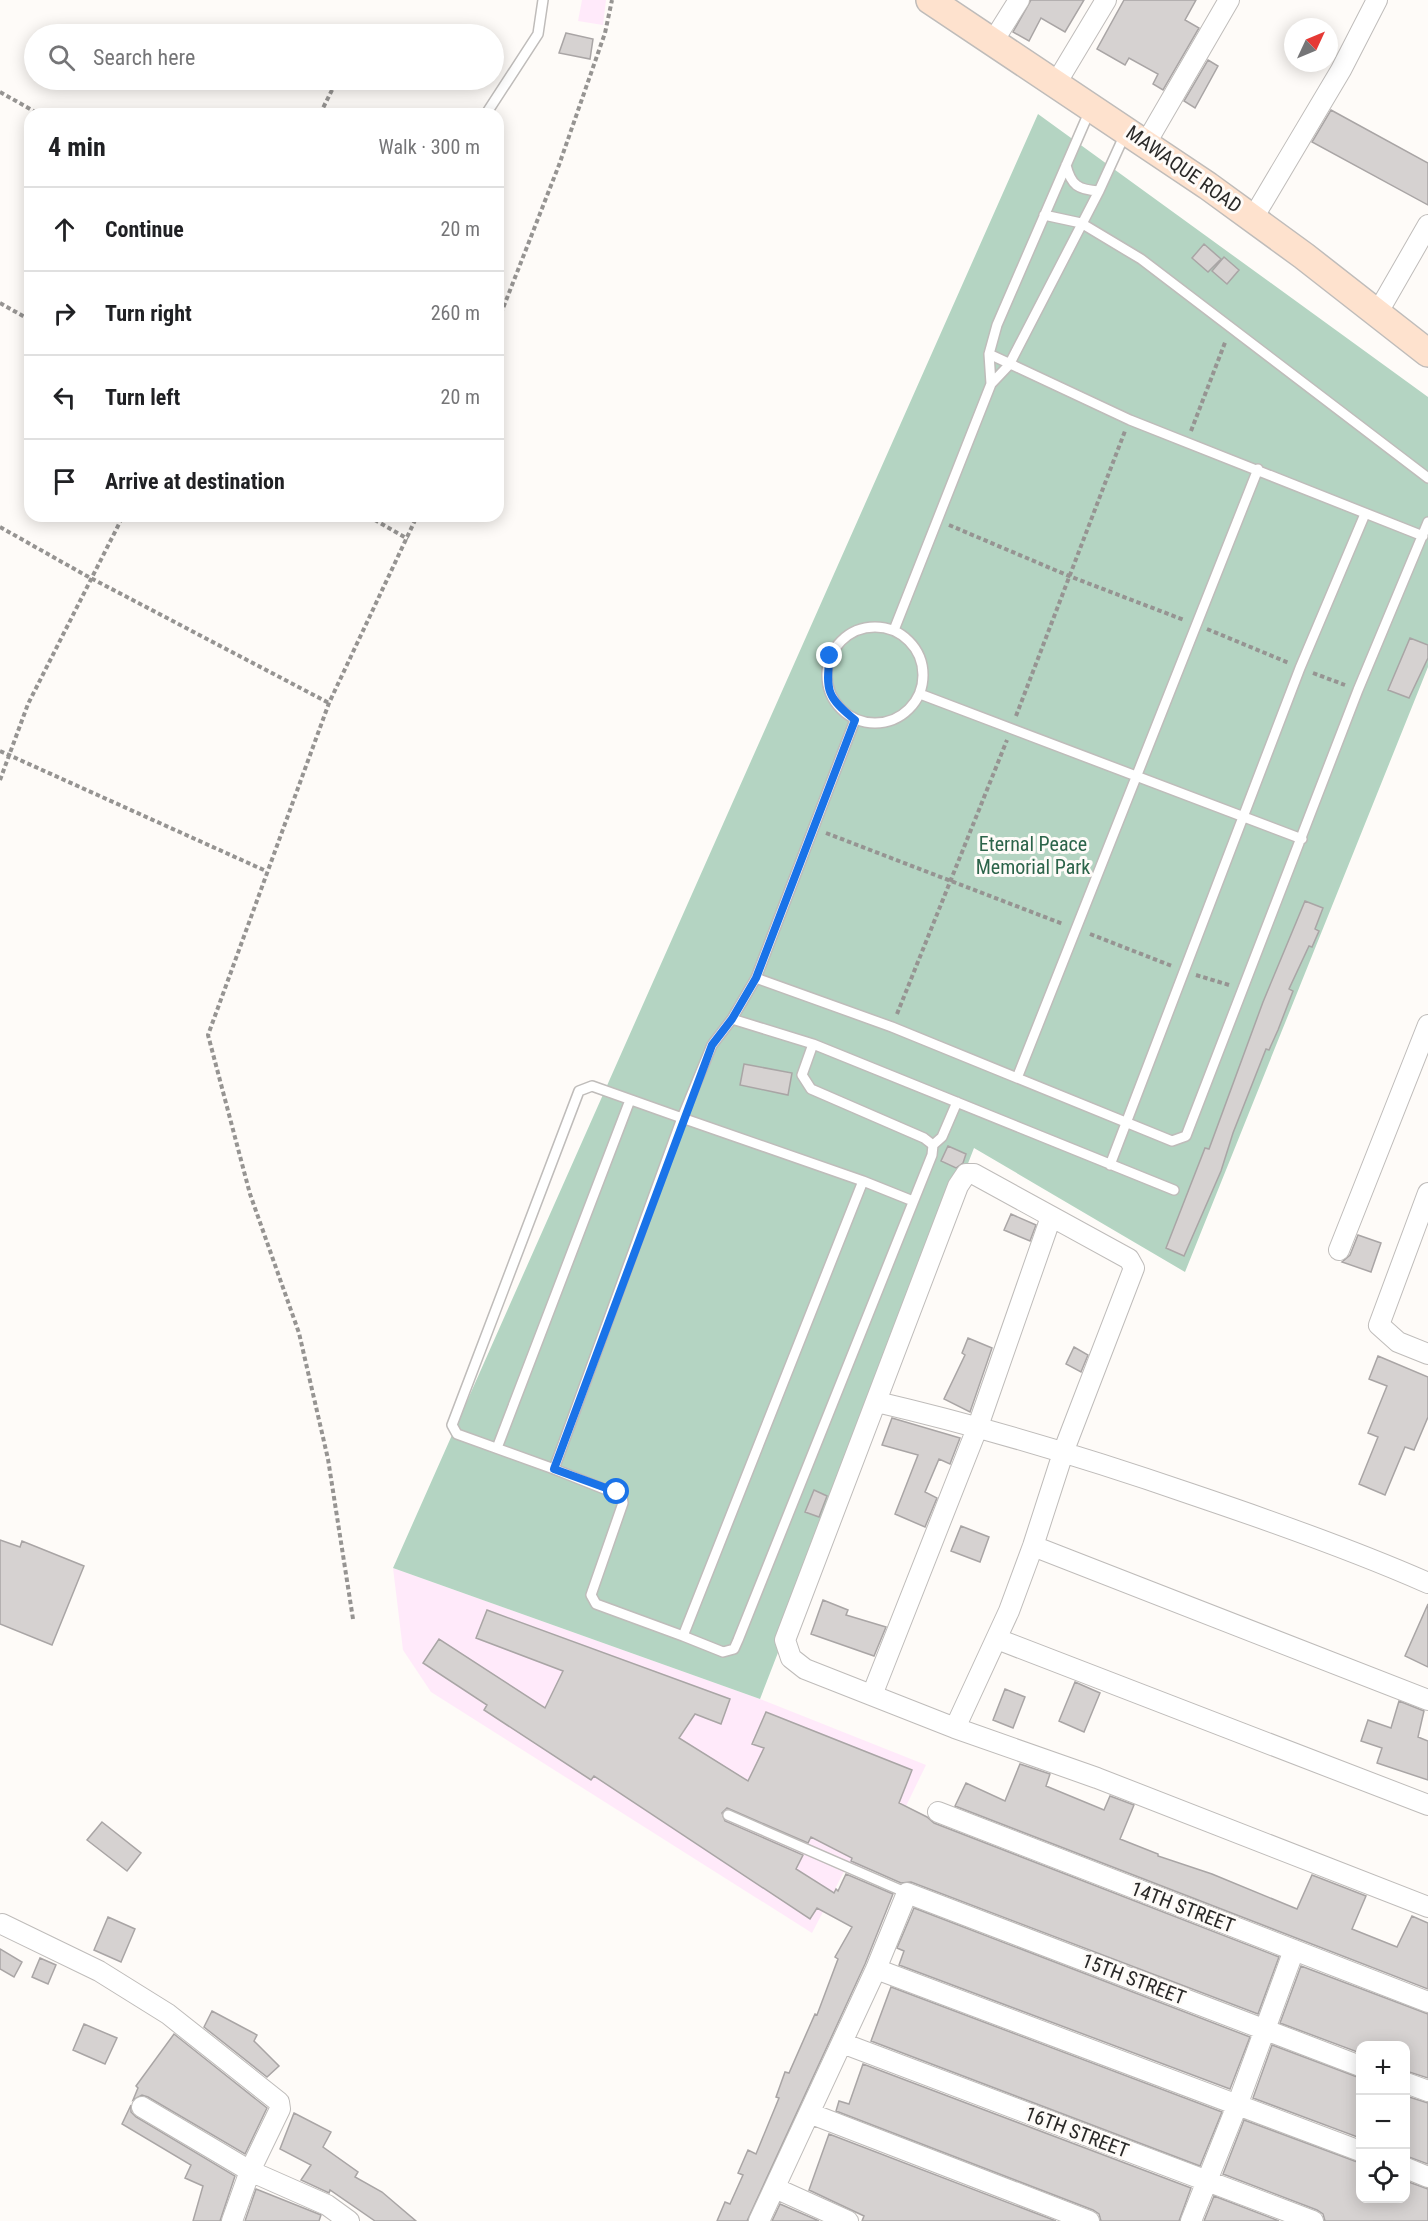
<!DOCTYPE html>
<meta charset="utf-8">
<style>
body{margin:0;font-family:"Roboto Condensed",sans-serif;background:#f2f2f2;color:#202124}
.controls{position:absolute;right:18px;bottom:18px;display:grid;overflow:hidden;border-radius:12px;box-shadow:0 3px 15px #0003}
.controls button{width:54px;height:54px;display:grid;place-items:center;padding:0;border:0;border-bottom:2px solid #e0e0e0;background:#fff;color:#202124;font:30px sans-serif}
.compass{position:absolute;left:1284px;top:18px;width:54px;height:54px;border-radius:50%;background:#fff;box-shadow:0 3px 15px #0003;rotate:46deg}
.stop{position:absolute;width:18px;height:18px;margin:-14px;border:4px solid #1a73e8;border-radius:50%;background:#fff}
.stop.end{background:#1a73e8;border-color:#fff;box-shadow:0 2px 6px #0008}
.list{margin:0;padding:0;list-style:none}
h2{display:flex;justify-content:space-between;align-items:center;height:78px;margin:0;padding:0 24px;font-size:26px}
h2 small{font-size:20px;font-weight:400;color:#757577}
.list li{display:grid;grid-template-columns:39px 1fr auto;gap:18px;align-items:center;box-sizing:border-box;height:84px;padding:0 24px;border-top:2px solid #e0e0e0}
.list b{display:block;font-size:22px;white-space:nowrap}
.list em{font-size:20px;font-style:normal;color:#757577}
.icon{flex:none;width:33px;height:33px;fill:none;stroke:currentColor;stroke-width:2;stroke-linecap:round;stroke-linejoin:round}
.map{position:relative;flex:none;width:1428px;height:2221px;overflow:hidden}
.search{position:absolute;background:#fff;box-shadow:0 3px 15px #0003;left:24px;top:24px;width:480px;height:66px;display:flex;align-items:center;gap:15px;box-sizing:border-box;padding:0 21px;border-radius:33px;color:#757577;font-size:22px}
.panel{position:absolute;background:#fff;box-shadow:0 3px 15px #0003;left:24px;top:108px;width:480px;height:414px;border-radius:18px}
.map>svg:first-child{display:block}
</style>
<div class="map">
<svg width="1428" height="2221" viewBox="0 0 1428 2221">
<rect width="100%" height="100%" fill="#fefbf8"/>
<!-- education -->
<path fill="#ffeafa" d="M582 0H606L603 25 578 21Z
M393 1568 760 1699 926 1765 875 1870 848 1864 812 1933 431 1692 403 1650Z"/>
<!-- green -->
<path fill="#b4d4c2" d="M1038 114 1428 397V667L1185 1272 974 1148 760 1699 393 1568Z"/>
<!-- building -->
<path fill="#d6d2d1" stroke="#a9a5a5" stroke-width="1.5" d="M1031 0H1084L1065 32 1041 18 1029 41 1013 32Z
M1124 0H1196L1185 20 1199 28 1163 90 1153 84 1158 74 1129 58 1125 65 1097 49Z
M566 33 593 39 590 59 559 53Z
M1208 60 1218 66 1195 108 1184 101Z
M1331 110 1428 163V205L1312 142Z
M1204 244 1221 259 1208 272 1192 258Z
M1224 257 1239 270 1227 284 1212 271Z
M1410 638 1428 645V658L1409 698 1388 690Z
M1305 901 1323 908 1315 929 1319 931 1312 947 1309 946 1289 989 1293 991 1278 1030 1269 1050 1266 1049 1233 1133 1221 1171 1184 1256 1166 1248 1205 1148 1209 1149 1263 1002Z
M744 1064 792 1073 788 1095 740 1085Z
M948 1146 966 1154 963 1163 956 1168 941 1161Z
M1011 1214 1036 1225 1030 1241 1004 1230Z
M1358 1235 1381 1243 1371 1272 1342 1262 1350 1255Z
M968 1338 992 1348 970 1412 944 1399 965 1355 962 1353Z
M1074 1347 1088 1355 1081 1372 1066 1364Z
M1378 1356 1428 1377V1417L1414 1450 1405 1447 1385 1495 1359 1484 1378 1437 1368 1433 1387 1386 1369 1379Z
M892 1418 960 1438 950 1464 939 1459 925 1492 937 1498 925 1527 895 1514 918 1455 882 1445Z
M814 1490 827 1496 819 1517 805 1512Z
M961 1526 989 1537 980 1562 951 1551Z
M0 1540 20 1547 22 1541 84 1566 52 1645 0 1624Z
M823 1600 848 1610 846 1615 886 1627 874 1656 811 1634Z
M1428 1604V1667L1405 1656Z
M487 1610 730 1699 721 1724 695 1714 679 1738 748 1781 764 1748 752 1744 766 1712 912 1770 899 1803 927 1817 934 1823 1279 1957 1258 2014 911 1882 901 1883 851 1861 852 1858 811 1837 808 1843 727 1808 722 1813 725 1821 803 1855 796 1869 834 1893 836 1889 838 1891 846 1874 893 1894 865 1964 747 2221H717L725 2202 730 2204 743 2175 738 2173 748 2150 756 2154 779 2098 776 2097 785 2072 789 2073 815 2014 817 2015 838 1959 835 1957 852 1927 817 1908 810 1919 594 1776 591 1780 484 1710 487 1705 423 1663 439 1639 545 1708 563 1671 476 1638Z
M1075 1682 1100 1693 1084 1732 1059 1721Z
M1005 1689 1025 1697 1013 1728 993 1720Z
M1399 1701 1424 1711 1418 1737 1428 1741V1780L1377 1763 1382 1748 1361 1741 1368 1720 1391 1728Z
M1020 1764 1050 1774 1046 1786 1104 1810 1110 1796 1134 1805 1120 1839 1158 1854V1856L1212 1874 1297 1909 1312 1875 1366 1896 1352 1929 1397 1947 1412 1916 1428 1923V1989L955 1806 966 1783 1005 1801Z
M102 1822 141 1853 127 1871 87 1840Z
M914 1908 1250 2037 1230 2089 899 1965 904 1951 897 1948Z
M108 1917 135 1929 121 1962 94 1950Z
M0 1949 22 1962 14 1977 0 1969Z
M40 1958 56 1965 48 1984 32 1977Z
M1301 1966 1428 2014V2078L1406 2071V2046H1360V2053L1280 2023Z
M891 1987 1222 2112 1200 2166 871 2041Z
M212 2011 257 2035 254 2041 279 2066 267 2077 204 2027Z
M84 2024 117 2038 105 2064 73 2050Z
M174 2034 267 2108 245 2154 148 2097 142 2095 133 2100 138 2088 136 2086Z
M1272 2045 1360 2078V2138L1253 2098Z
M863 2064 1191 2188 1179 2221H1101L1099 2214 1093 2210 836 2111 839 2101 849 2104Z
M1406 2096 1428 2103V2164L1406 2156Z
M131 2105V2112L136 2117 235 2176 220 2221H193L203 2186 185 2178 191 2165 122 2124Z
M294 2113 331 2132 323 2147 358 2172 355 2177 382 2192 416 2221H375L330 2190 329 2193 301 2180 311 2165 280 2149Z
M1244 2120 1360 2163V2199H1406V2181L1428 2189V2221H1325L1323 2214 1317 2210 1223 2174Z
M829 2134 1056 2221H862L864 2216 809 2190Z
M256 2189 321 2215 319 2221H245Z
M1214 2196 1279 2221H1204Z
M780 2204 819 2221H772Z"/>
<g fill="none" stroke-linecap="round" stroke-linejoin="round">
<!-- service casing -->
<g stroke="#bfbcba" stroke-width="12">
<path id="service" d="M486 114 538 34 543 0
M1066 165C1071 185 1078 190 1099 191
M1044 215 1081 223 1141 259 1428 478
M989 354 1130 420 1423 536
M991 384 989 354 997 325 1090 110
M827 675a48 48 0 1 1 96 0a48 48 0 1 1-96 0Z
M894 630 991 384 1009 365 1099 191 1125 134
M920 694 1302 839
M855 720 756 978 732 1019 813 1044 1174 1190
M756 978 892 1027 1172 1141 1186 1136 1358 690 1428 522
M732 1019 712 1045 682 1118 863 1181
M813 1044 802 1075 811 1089 924 1138 933 1145 932 1155 738 1640 734 1649 723 1652 683 1636 863 1181 913 1201
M1017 1078 1258 469
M933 1145 942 1137 957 1102
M1110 1165 1300 668 1365 514
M497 1448 630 1100
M554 1469 457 1434 452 1425 579 1091 592 1086 682 1118 554 1469 622 1496 623 1503 591 1595 596 1604 683 1636
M728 1815 907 1893"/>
</g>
<!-- minor casing -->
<g stroke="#bfbcba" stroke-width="22">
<path id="minor" d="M992 43 1019 0
M1055 85 1106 0
M1146 143 1229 0
M1253 218 1341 70 1377 0
M1378 312 1428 225
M1428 1193 1379 1325 1398 1342 1428 1354
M1339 1250 1428 1025
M877 1402C984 1427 1087 1458 1191 1494 1271 1521 1351 1549 1428 1583
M1033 1546 1428 1700
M997 1639 1428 1805
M872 1695 978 1426 1051 1217
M955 1728 1009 1611 1033 1546 1064 1450 1134 1268 1129 1259 974 1174H966L958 1186 785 1640 791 1658 805 1669 955 1728 1097 1778 1428 1907
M938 1812 1428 2002
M2 1924 99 1971 168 2014 279 2102 280 2109 250 2171 232 2221
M876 1969 1360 2151
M842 2043 1313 2221
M1406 2083 1428 2091
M142 2107 250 2171 327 2205 349 2221
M809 2113 1089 2221
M1406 2168 1428 2177
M775 2188 848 2221
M759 2221 876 1969 907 1893 1360 2066
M1191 2221 1238 2103 1294 1950"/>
</g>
<!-- secondary casing -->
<g stroke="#bfbcba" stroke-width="30">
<path id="secondary" d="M930 0 1208 186 1304 256 1428 353"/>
</g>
<!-- path -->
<path stroke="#969492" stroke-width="4" stroke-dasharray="4.5 3" stroke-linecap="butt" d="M0 92 39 114
M320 114 337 80
M0 303 30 320
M498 321 559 165 605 33 612 0
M1191 431 1226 340
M368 516 408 539
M949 525 1069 576 1184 620
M0 527 85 575 329 703
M1207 629 1289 663
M1313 673 1345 685
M1016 716 1125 431
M0 751 266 871
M0 780 28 704 123 516
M826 833 1063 924
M1090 934 1172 966
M1196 975 1229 985
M897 1014 1007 740
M353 1619 328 1459 299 1333 250 1194 208 1035 329 703 417 516"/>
<!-- service -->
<use href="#service" stroke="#fff" stroke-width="9"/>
<!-- minor -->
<use href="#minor" stroke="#fff" stroke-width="20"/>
<!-- secondary -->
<use href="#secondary" stroke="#fee2ce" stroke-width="27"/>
</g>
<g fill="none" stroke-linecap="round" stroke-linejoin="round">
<!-- route -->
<path stroke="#1a73e8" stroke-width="8" d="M617 1492 554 1469 712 1045 732 1019 756 978 855 720C828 698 825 691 830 656"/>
</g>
<g text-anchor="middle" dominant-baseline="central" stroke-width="6" stroke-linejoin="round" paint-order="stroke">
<!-- street labels -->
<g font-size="20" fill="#2a2928" stroke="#fefbf8">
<text transform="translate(1184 169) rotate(35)">MAWAQUE ROAD</text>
<text transform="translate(1183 1907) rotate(21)">14TH STREET</text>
<text transform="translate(1134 1979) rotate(21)">15TH STREET</text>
<text transform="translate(1077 2132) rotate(21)">16TH STREET</text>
</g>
<!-- park labels -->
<g font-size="20" fill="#2c644a" stroke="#fefbf8">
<text x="1033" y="844">Eternal Peace<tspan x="1033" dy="23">Memorial Park</tspan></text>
</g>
</g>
</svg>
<div class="controls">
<button>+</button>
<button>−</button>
<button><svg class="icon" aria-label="locate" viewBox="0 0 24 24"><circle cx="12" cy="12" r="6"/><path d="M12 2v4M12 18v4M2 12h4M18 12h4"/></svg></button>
</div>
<svg class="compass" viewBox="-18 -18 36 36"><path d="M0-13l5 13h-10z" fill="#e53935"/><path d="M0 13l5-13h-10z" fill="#757577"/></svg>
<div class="stop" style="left:617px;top:1492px"></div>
<div class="stop end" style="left:830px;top:656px"></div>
<div class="search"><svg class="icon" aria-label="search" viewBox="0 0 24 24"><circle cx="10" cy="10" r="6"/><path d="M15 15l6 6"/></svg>Search here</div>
<section class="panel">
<h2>4 min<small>Walk · 300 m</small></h2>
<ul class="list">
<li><svg class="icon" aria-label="ahead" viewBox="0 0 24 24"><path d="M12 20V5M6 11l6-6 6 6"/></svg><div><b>Continue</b></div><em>20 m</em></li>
<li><svg class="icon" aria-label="right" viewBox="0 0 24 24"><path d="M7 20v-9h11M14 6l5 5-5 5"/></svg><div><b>Turn right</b></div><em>260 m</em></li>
<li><svg class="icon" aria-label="left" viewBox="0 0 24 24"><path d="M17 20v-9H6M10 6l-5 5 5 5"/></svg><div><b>Turn left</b></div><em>20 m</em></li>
<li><svg class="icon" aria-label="arrive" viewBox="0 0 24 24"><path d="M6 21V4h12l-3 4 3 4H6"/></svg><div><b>Arrive at destination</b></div></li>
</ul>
</section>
</div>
